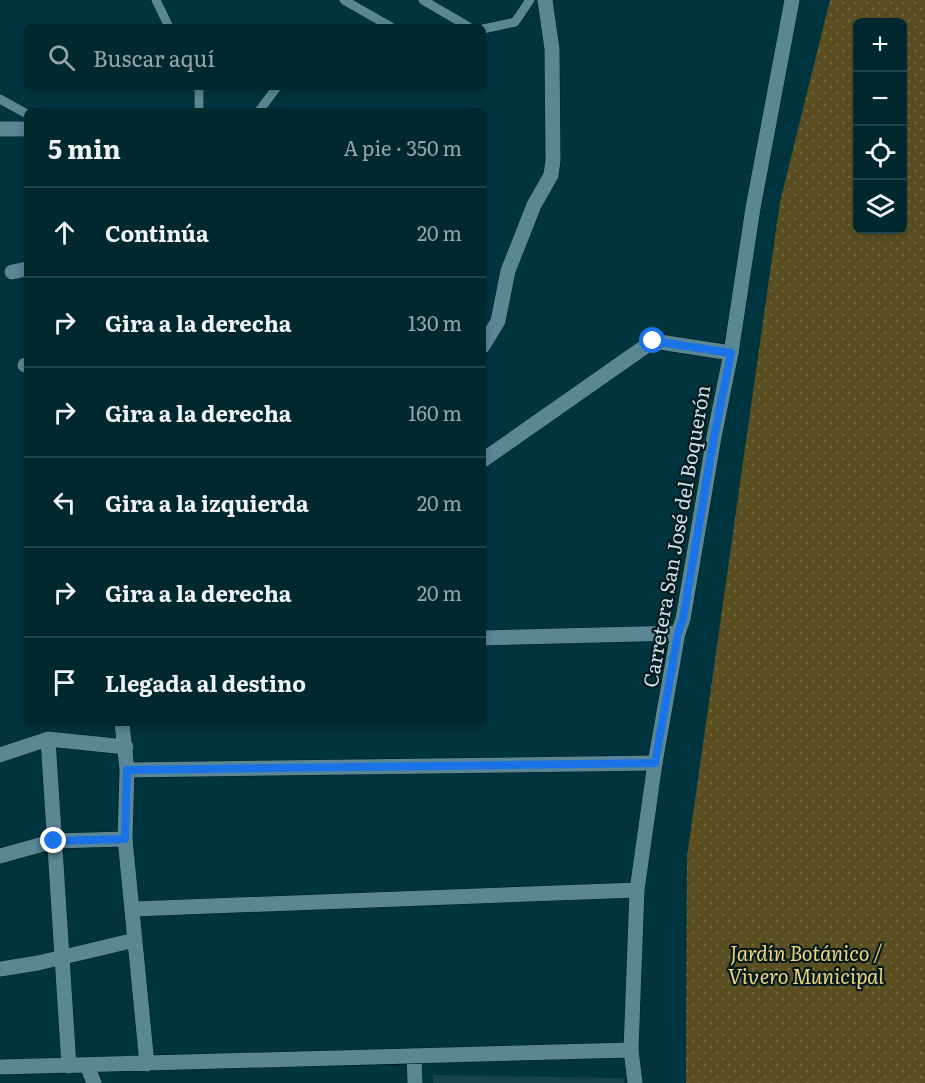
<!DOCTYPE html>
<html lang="es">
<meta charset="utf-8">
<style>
body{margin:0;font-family:Literata,serif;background:#0a3037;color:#f1f3f6}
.controls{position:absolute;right:18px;top:18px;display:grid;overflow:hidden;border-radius:9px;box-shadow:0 3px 9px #0003}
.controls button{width:54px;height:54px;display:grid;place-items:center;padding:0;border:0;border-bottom:2px solid #22444b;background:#00282f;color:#f1f3f6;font:30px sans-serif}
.stop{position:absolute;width:18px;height:18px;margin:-14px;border:4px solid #1a73e8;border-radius:50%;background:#fff}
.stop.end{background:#1a73e8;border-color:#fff;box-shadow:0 2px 6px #0008}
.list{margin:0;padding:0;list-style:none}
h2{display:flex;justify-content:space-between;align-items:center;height:78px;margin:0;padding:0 24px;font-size:26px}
h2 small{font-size:20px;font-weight:400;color:#95a6aa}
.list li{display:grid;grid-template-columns:39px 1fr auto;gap:18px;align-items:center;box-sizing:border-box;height:90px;padding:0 24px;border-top:2px solid #22444b}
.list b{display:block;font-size:22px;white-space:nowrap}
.list em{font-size:20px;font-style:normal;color:#95a6aa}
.icon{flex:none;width:33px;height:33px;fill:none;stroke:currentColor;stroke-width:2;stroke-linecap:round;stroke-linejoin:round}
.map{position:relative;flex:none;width:925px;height:1083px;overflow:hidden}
.search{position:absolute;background:#00282f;box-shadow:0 3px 9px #0003;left:24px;top:24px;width:462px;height:66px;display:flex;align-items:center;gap:15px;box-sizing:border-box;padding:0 21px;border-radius:9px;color:#95a6aa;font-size:22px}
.panel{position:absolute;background:#00282f;box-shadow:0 3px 9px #0003;left:24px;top:108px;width:462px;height:618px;border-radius:9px}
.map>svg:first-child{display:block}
</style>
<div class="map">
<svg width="925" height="1083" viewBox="0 0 925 1083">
<defs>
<pattern id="grass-dots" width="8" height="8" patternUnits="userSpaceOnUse" patternTransform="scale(1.5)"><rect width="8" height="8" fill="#5b4f21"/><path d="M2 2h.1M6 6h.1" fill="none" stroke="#716841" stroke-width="1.8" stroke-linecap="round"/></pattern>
</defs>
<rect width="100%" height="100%" fill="#00353f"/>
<!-- built -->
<path fill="#15424b" d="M433 1075 623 1078 624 1083H433Z"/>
<!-- grass -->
<path fill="url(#grass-dots)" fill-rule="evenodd" d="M830 0H925V1083H686L687 857 780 202ZM858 22H902V230H858Z"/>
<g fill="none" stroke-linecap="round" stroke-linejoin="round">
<!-- service casing -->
<g stroke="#031a20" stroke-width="10">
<path id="service" d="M156 0 169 27
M344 0 391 27
M423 0 469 27
M483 29 515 22 530 0
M0 99 27 114
M199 111V87
M259 111 277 87"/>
</g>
<!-- minor casing -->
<g stroke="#031a20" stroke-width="16">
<path id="minor" d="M0 129H27
M12 272 27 269
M483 346 498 321 508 271 534 205 551 175 553 160 552 49 545 0
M25 365H27
M483 460 653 341 731 353
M483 638 678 633
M122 723 127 770 125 839 147 1064
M48 739 69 1066
M0 755 48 739 126 747
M127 770 655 763
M0 856 54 841 125 839
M133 909 637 890
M0 969 38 963 135 940
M414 1056 415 1083
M87 1065 94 1083
M0 1067 631 1050"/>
</g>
<!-- tertiary casing -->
<g stroke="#031a20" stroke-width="16">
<path id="tertiary" d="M635 1083 631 1050 637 890 655 763 678 633 683 619 714 437 731 353 753 208 792 0"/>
</g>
<!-- service -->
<use href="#service" stroke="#598793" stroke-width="9"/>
<!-- minor -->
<use href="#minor" stroke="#598793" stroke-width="15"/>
<!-- tertiary -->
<use href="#tertiary" stroke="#598793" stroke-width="15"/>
</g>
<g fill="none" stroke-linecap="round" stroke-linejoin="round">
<!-- route -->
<path stroke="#1a73e8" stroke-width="8" d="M54 841 125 839 127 770 655 763 678 633 683 619 714 437 731 353 653 341"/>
</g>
<g text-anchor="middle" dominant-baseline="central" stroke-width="4.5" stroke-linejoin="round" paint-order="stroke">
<!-- street labels -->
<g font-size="20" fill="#c9e1e7" stroke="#061a1e">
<text transform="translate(675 536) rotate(-80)">Carretera San José del Boquerón</text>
</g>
<!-- park labels -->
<g font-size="20" font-style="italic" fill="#eed67b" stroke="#061a1e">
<text x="806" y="952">Jardín Botánico /<tspan x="806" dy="23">Vivero Municipal</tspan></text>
</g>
</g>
</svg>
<div class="controls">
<button>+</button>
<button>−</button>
<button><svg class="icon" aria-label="locate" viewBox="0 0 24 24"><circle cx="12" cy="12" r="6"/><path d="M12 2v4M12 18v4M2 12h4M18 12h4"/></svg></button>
<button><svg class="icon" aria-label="layers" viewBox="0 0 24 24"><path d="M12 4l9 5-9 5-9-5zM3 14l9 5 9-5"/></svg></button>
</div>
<div class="stop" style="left:653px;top:341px"></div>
<div class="stop end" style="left:54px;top:841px"></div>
<div class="search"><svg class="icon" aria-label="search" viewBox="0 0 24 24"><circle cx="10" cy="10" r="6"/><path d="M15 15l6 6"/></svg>Buscar aquí</div>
<section class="panel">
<h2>5 min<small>A pie · 350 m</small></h2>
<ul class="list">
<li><svg class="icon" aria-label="ahead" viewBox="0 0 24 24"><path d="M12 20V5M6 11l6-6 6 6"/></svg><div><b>Continúa</b></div><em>20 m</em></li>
<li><svg class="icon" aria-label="right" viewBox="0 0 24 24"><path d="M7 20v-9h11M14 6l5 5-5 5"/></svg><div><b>Gira a la derecha</b></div><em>130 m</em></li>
<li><svg class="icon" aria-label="right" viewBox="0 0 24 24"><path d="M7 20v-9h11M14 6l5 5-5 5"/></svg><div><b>Gira a la derecha</b></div><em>160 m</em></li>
<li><svg class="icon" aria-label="left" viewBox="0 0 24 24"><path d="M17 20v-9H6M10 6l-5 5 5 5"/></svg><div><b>Gira a la izquierda</b></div><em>20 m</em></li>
<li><svg class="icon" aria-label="right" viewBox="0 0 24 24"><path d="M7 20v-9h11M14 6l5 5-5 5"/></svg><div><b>Gira a la derecha</b></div><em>20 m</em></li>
<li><svg class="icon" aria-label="arrive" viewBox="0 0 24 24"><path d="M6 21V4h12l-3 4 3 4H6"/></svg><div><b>Llegada al destino</b></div></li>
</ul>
</section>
</div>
